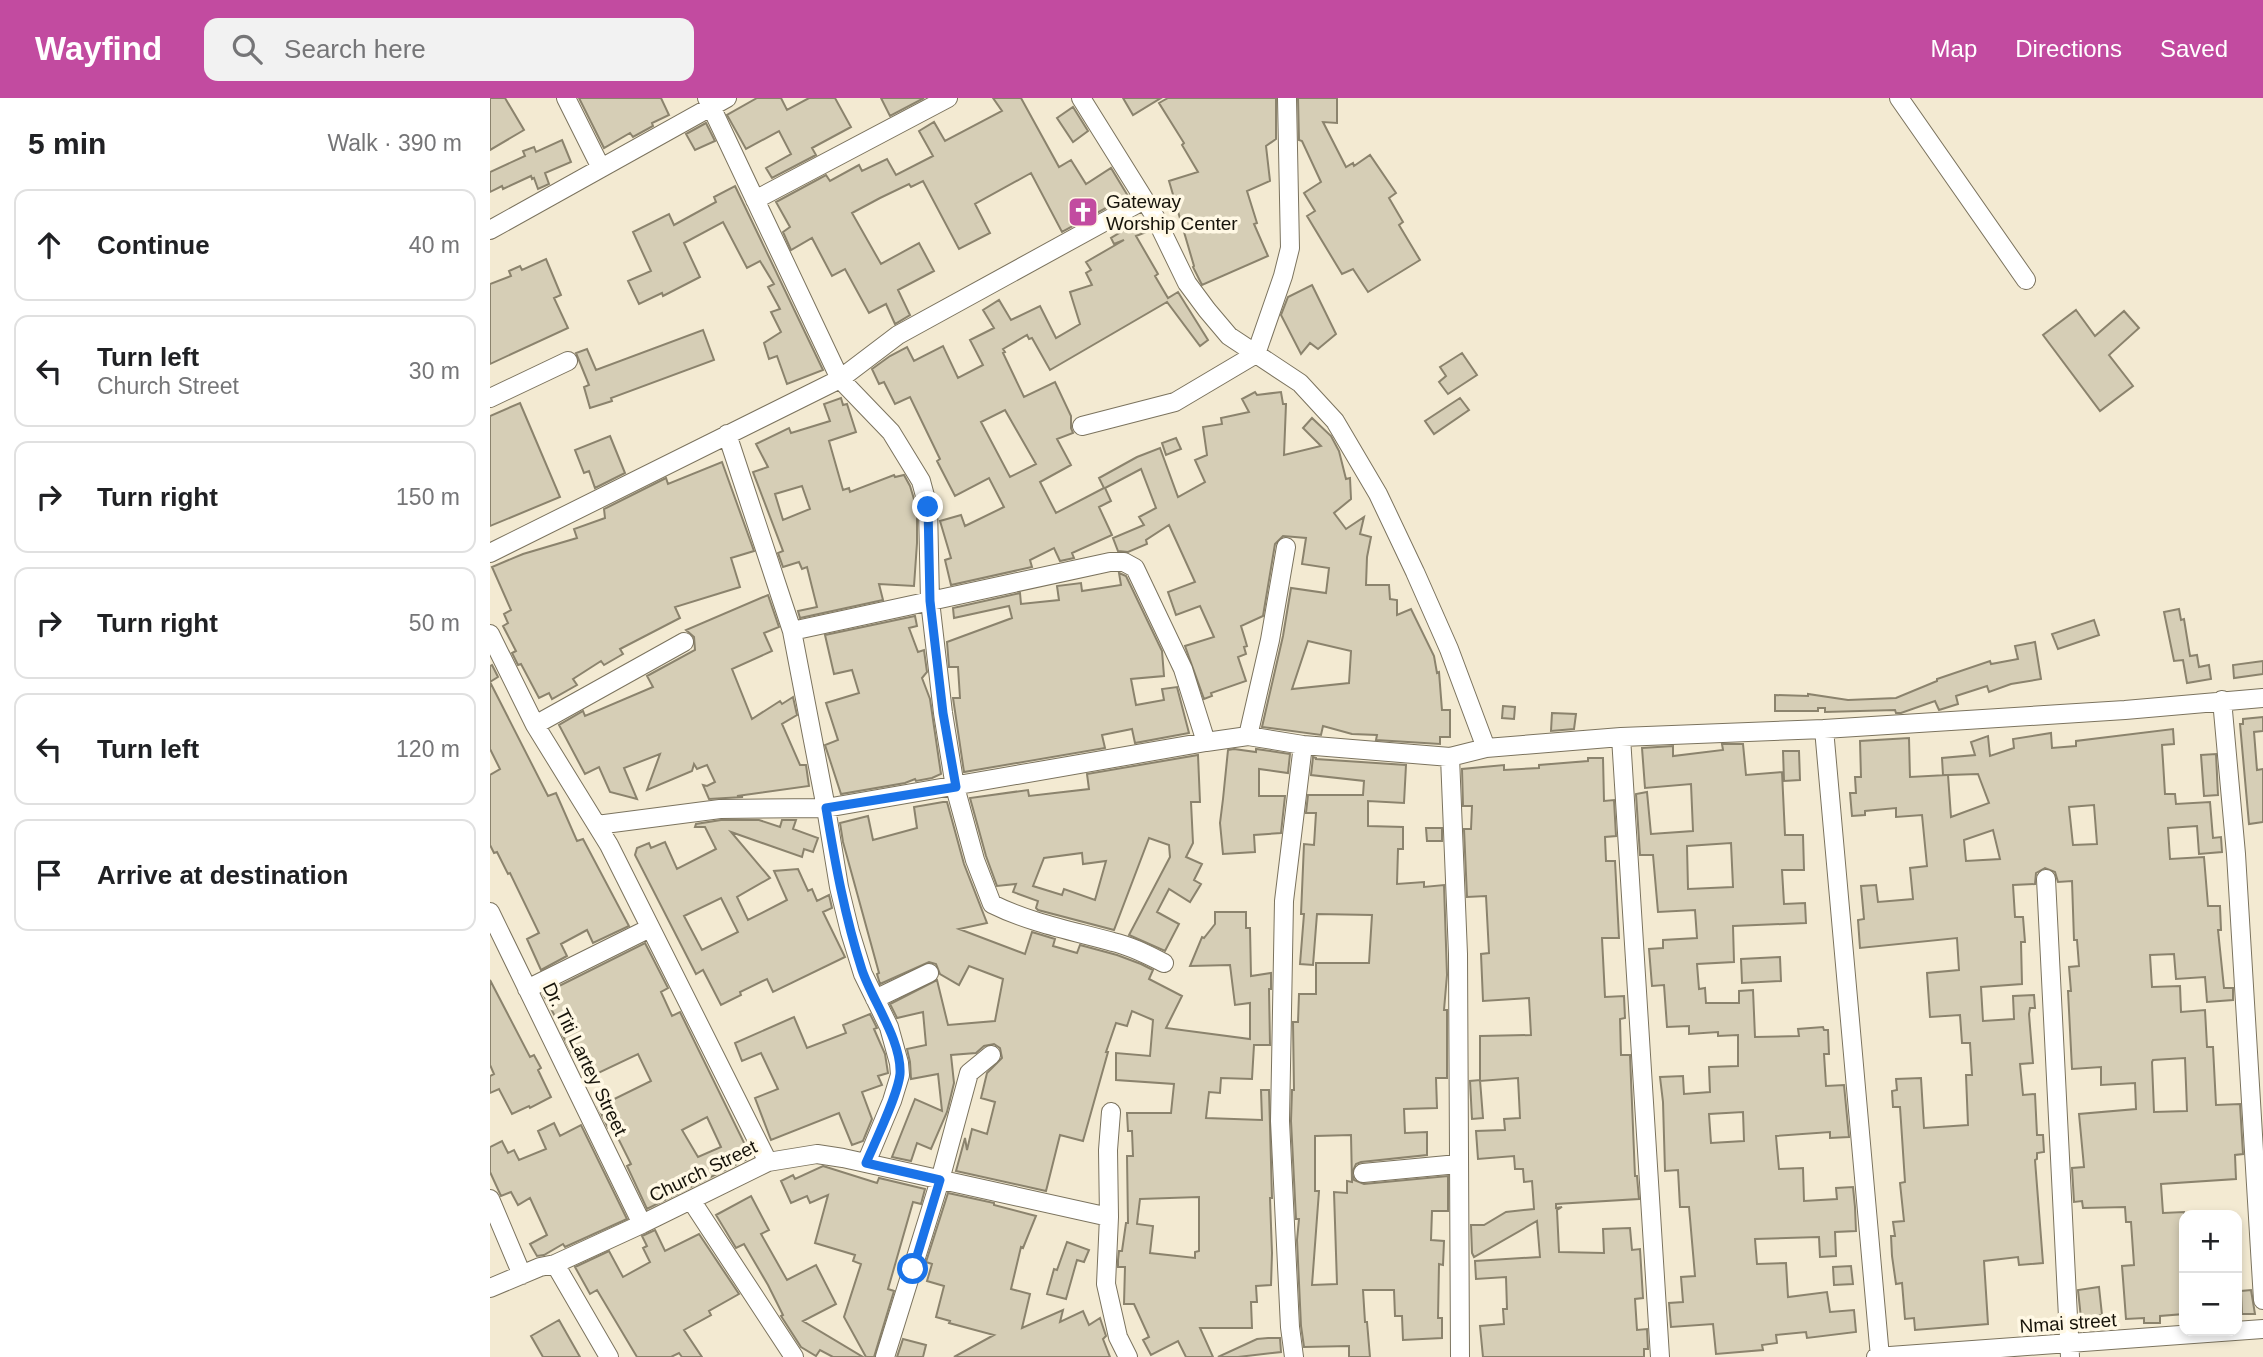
<!DOCTYPE html>
<meta charset="utf-8">
<style>
body{margin:0;font-family:Arial,sans-serif;background:#f2f2f2;color:#202124}
.controls{position:absolute;right:21px;bottom:21px;display:grid;overflow:hidden;border-radius:14px;box-shadow:0 4px 10px #0003}
.controls button{width:63px;height:63px;display:grid;place-items:center;padding:0;border:0;border-bottom:2px solid #e0e0e0;background:#fff;color:#202124;font:35px sans-serif}
.stop{position:absolute;width:21px;height:21px;margin:-16px;border:5px solid #1a73e8;border-radius:50%;background:#fff}
.stop.end{background:#1a73e8;border-color:#fff;box-shadow:0 2px 7px #0008}
.list{margin:0;padding:0;list-style:none}
h2{display:flex;justify-content:space-between;align-items:center;height:91px;margin:0;padding:0 28px;font-size:30px}
h2 small{font-size:23px;font-weight:400;color:#757577}
.list li{display:grid;grid-template-columns:46px 1fr auto;gap:21px;align-items:center;box-sizing:border-box;height:112px;margin:0 14px 14px;padding:0 14px;border:2px solid #e0e0e0;border-radius:14px}
.list b{display:block;font-size:26px;white-space:nowrap}
.list p{margin:0;font-size:23px;white-space:nowrap;color:#757577}
.list em{font-size:23px;font-style:normal;color:#757577}
.icon{flex:none;width:38px;height:38px;fill:none;stroke:currentColor;stroke-width:2;stroke-linecap:round;stroke-linejoin:round}
.map{position:relative;flex:none;width:1773px;height:1259px;overflow:hidden}
header{display:flex;align-items:center;gap:42px;box-sizing:border-box;height:98px;padding:0 35px;background:#c24ba0;color:#fff}
header strong{font-size:33px}
nav{display:flex;gap:38px;margin-inline-start:auto;font-size:24px}
.search{width:490px;height:63px;background:#f2f2f2;display:flex;align-items:center;gap:18px;box-sizing:border-box;padding:0 24px;border-radius:14px;color:#757577;font-size:26px}
main{display:flex}
aside{flex:1;background:#fff}
.map>svg:first-child{display:block}
</style>
<header>
<strong>Wayfind</strong>
<div class="search"><svg class="icon" aria-label="search" viewBox="0 0 24 24"><circle cx="10" cy="10" r="6"/><path d="M15 15l6 6"/></svg>Search here</div>
<nav><a>Map</a><a>Directions</a><a>Saved</a></nav>
</header>
<main>
<aside>
<h2>5 min<small>Walk · 390 m</small></h2>
<ul class="list">
<li><svg class="icon" aria-label="ahead" viewBox="0 0 24 24"><path d="M12 20V5M6 11l6-6 6 6"/></svg><div><b>Continue</b></div><em>40 m</em></li>
<li><svg class="icon" aria-label="left" viewBox="0 0 24 24"><path d="M17 20v-9H6M10 6l-5 5 5 5"/></svg><div><b>Turn left</b><p>Church Street</p></div><em>30 m</em></li>
<li><svg class="icon" aria-label="right" viewBox="0 0 24 24"><path d="M7 20v-9h11M14 6l5 5-5 5"/></svg><div><b>Turn right</b></div><em>150 m</em></li>
<li><svg class="icon" aria-label="right" viewBox="0 0 24 24"><path d="M7 20v-9h11M14 6l5 5-5 5"/></svg><div><b>Turn right</b></div><em>50 m</em></li>
<li><svg class="icon" aria-label="left" viewBox="0 0 24 24"><path d="M17 20v-9H6M10 6l-5 5 5 5"/></svg><div><b>Turn left</b></div><em>120 m</em></li>
<li><svg class="icon" aria-label="arrive" viewBox="0 0 24 24"><path d="M6 21V4h12l-3 4 3 4H6"/></svg><div><b>Arrive at destination</b></div></li>
</ul>
</aside>
<div class="map">
<svg width="1773" height="1259" viewBox="0 0 1773 1259">
<rect width="100%" height="100%" fill="#f3ead2"/>
<!-- building -->
<path fill="#d6ceb6" stroke="#8b836d" stroke-width="2" fill-rule="evenodd" d="M0 0H15L34 32 0 52Z
M89 0H171L179 17 162 25 163 28 143 39 140 35 114 50Z
M267 0H291L297 12 319 0H345L361 29 322 50 326 57 282 80 276 70 301 56 289 33 256 51 237 17Z
M391 0H434L400 18Z
M503 0H531L569 69 581 62 596 86 621 70 638 98 572 134 541 75 485 106 500 135 469 151 433 83 421 89 419 86 390 100 362 115 391 166 429 145 444 173 408 192 420 217 405 226 396 206 379 215 355 171 342 178 322 140 301 152 293 134 300 129 286 104 336 77 340 83 369 67 372 73 397 61 406 77 443 58 429 33 444 24 455 43 512 13Z
M633 0H671L643 17Z
M678 0H786V41L776 48 780 83 757 93 767 125 764 126 778 158 712 187 703 169 704 168 679 83 708 74 692 47 694 45 669 5Z
M808 0H847V25L833 24 856 69 863 65 864 68 880 57 906 95 899 100 913 124 909 127 930 162 878 194 863 171 852 176 817 118 825 113 814 95 831 84 812 43 809 42Z
M583 9 598 33 583 44 567 20Z
M216 25 225 43 205 52 196 36Z
M72 42 81 64 55 75 59 86 48 91 44 80 42 81 41 78 13 91 12 88 0 94V74L35 58 33 53 44 49 46 54Z
M245 88 333 272 297 286 287 258 279 261 274 245 291 234 281 214 290 211 278 189 284 186 270 163 257 170 233 124 194 145 210 179 173 198 172 195 149 206 138 183 161 173 143 134 179 116 184 127 226 104 224 99Z
M653 121 659 133 646 138 668 176 665 178 678 200 688 194 718 242 710 248 677 204 560 272 542 240 539 241 537 237 513 251 515 254 513 255 534 299 565 284 581 318V330L583 335 567 341 581 367 550 384 566 415 614 390 609 380 647 359 670 350 688 399 715 384 705 362 717 357 713 329 732 326 731 320 759 314 752 301 765 294 767 297 791 294 793 306H796L794 357 831 348 813 330 822 320 841 338 849 353 856 381 860 380 861 401 844 415 856 431 874 419 870 436 881 439 877 459 876 487H899L900 501 907 502V517L921 511 944 558 947 575 949 574 952 612H960V639H950V646L886 642 887 637 862 636 833 628 831 637 772 629 793 538 801 490 836 495 839 470 812 466 816 440 793 438 785 446 773 518 751 528 755 541 757 548 754 549 756 556 748 559 756 583 721 595 722 598 714 601 695 548 724 539 710 508 686 517 678 494 705 484 679 427 656 442 657 446 638 454 628 453 623 440 654 427 649 419 666 410 651 371 615 390 621 403 609 409 622 437 582 455 584 460 570 463 564 450 540 462 542 469 461 487 455 462 461 460 450 423 471 417 475 428 514 409 499 380 465 398 447 363 450 361 420 299 405 306 394 284 389 286 382 271 400 258 417 249 424 263 453 248 468 280 493 267 480 242 504 230 493 212 509 202 521 222 550 208 566 240 590 226 580 194 602 187 596 175 601 172 596 164 634 142 624 146 621 140ZM515 312 546 366 520 379 491 324ZM818 543 861 553 859 585 802 591Z
M56 161 71 197 64 200 78 230 0 266V186L21 178 19 173 30 168 32 172Z
M822 187 846 236 828 251 820 245 811 256 791 217 798 199Z
M1586 212 1605 238 1634 213 1649 230 1619 257 1643 288 1610 313 1553 237Z
M213 232 224 262 121 300 122 303 100 310 94 289 99 287 86 255 97 251 106 272Z
M972 255 987 277 958 296 949 284 956 278 950 269Z
M351 300 353 307 357 306 366 334 339 343 353 392 359 390 360 394 404 377 405 379 414 377 420 388 427 411V445L424 488 389 486 393 502 310 520 308 513 327 509 317 469 312 471 309 464 293 469 288 455 293 453 263 374 278 369 266 346 299 330 301 335 340 323 334 306ZM312 388 320 411 293 422 285 396Z
M970 300 979 312 944 336 935 323Z
M30 305 70 399 0 428V318Z
M120 338 135 375 105 390 99 373 94 375 85 352Z
M686 340 691 351 676 357 672 345Z
M232 364 264 453 241 460 250 489 185 509 190 520 130 551 133 556 114 567 111 563 83 581 87 587 62 601 59 595 49 600 31 566 28 567 22 555 26 553 13 528 18 525 14 516 21 512 2 469 33 456 87 440 84 431 115 420 114 411 176 380 178 386Z
M629 475 636 478 672 553 674 578 641 581 646 607 674 602 672 591 687 589 699 635 645 645 642 631 612 637 615 650 474 674 463 600H470L468 569H459L457 544 522 520 519 508 464 520 463 510 530 495 531 506 569 502 567 488 591 485 592 493 631 487Z
M278 497 289 529 274 535 282 553 242 571 262 621 290 603 292 606 303 599 307 617 292 626 310 667H316L319 688 247 698 253 699 219 701 213 687 217 688 225 684 217 667 207 671 204 666 202 673 157 692 170 656 134 670 147 701 120 694 109 669 95 676 69 627 93 613 95 618 163 589 157 578 205 552 204 539 196 532Z
M1689 511 1691 522 1694 521 1700 558 1707 557 1709 569 1719 567 1721 581 1697 585 1693 562 1684 563 1674 514Z
M425 518 427 528 419 530 428 554 434 552 437 574 432 580 440 601 451 676 442 680 426 683 425 681 415 685 351 696 335 647 348 642 336 605 369 595 362 572 344 576 335 537Z
M1604 522 1609 537 1568 551 1562 536Z
M1545 544 1551 581 1521 586 1499 594 1497 588 1466 598 1468 606 1449 612 1445 603 1411 615H1406L1405 612 1335 614V610H1328V613H1285V597L1318 598V596L1358 602 1406 600 1447 583V581L1500 563 1501 566 1528 561 1525 548Z
M1773 563V576L1744 580 1743 567Z
M2 567 8 579 0 584 58 698 66 695 87 743 93 741 139 828 103 845 97 832 71 846 77 858 51 872 37 841 49 835 20 775 18 776 7 754 4 755 0 747V677L10 671 0 651V568Z
M1013 608 1025 609 1024 621 1012 620Z
M1062 615 1086 616 1084 631 1061 633Z
M1773 619V633L1764 634 1767 672 1773 671V724L1759 726 1750 626H1753V621Z
M1683 631 1684 646 1672 647 1675 696H1685L1686 706 1720 704 1723 740 1731 739 1732 754 1709 756 1707 728 1678 730 1680 761 1714 759 1718 808H1730L1731 832H1728L1734 890H1743V902L1717 904 1715 879 1686 881 1684 856 1660 857 1662 889 1690 888 1691 914 1715 912 1717 949H1723L1726 1007 1750 1006 1753 1056 1745 1057 1746 1081 1671 1086 1673 1115 1694 1114V1216L1670 1218V1225H1654V1220L1636 1221 1632 1168 1644 1167 1641 1124H1636L1635 1109 1593 1110 1592 1103 1584 1104 1582 1070 1594 1069 1589 1016 1646 1011 1645 985 1611 987V969L1582 971 1578 893H1581L1579 869 1589 868 1587 842H1584L1582 783 1568 784 1565 774 1555 770 1546 775 1545 786 1523 787 1525 819H1533L1535 844H1531L1532 886 1491 889 1493 923 1524 921 1523 898 1544 897 1545 910H1540L1539 916 1543 965 1530 966 1533 997 1545 996 1547 1037H1553L1554 1054 1547 1055V1061L1545 1062 1553 1165 1529 1167 1528 1159 1494 1163 1498 1226 1425 1232 1424 1220 1415 1221 1412 1185 1406 1186 1402 1158 1401 1138H1405L1403 1124 1414 1123 1410 1085 1415 1084 1410 1009H1403L1402 993 1407 992 1406 981 1431 980 1434 1030 1478 1027 1476 977H1482L1480 945H1472L1470 917 1440 919 1437 875 1469 872 1467 840 1370 850 1368 822 1374 821 1371 788 1386 787 1388 804 1423 801 1420 770 1437 768 1432 717 1406 719V710L1375 713V717L1362 718 1360 695H1366L1365 679H1371L1370 643 1419 640 1420 679 1457 677H1453L1452 660 1485 657 1481 644 1498 638 1500 658 1524 650 1523 641 1561 635 1562 650 1586 648V643ZM1488 676 1499 705 1461 719 1458 677ZM1604 707 1607 746 1583 747 1579 709ZM1503 732 1510 761 1476 763 1474 742ZM1695 960 1697 1013 1664 1014 1662 964 1663 962Z
M1232 646H1253L1256 677 1292 674 1295 737H1313L1314 772H1292L1294 806 1315 805 1316 825 1243 828 1244 864 1207 866 1209 891 1215 890 1216 905H1249V893L1263 892 1265 939 1309 938 1308 931 1333 929 1334 932H1338L1339 956H1334L1336 988 1354 987 1359 1039 1340 1040V1034L1286 1038 1289 1071 1313 1070 1314 1103 1347 1101 1346 1090 1363 1089 1365 1109 1366 1133 1345 1134 1346 1158 1330 1159 1329 1139 1265 1141 1267 1166 1296 1165 1298 1199 1337 1194 1340 1214 1364 1212 1366 1234 1317 1240 1316 1234 1286 1237 1287 1245 1272 1247 1273 1252 1226 1256 1223 1226 1181 1229 1179 1205 1193 1204 1191 1179 1205 1178 1199 1109H1190L1188 1072 1175 1073 1173 1004 1170 979 1193 978 1194 996 1220 994 1219 969 1248 968V937L1228 938V934L1199 936V928L1177 929 1174 887 1162 888 1159 851 1173 850V842L1207 840 1205 812 1168 814 1163 757H1150L1146 696 1157 694 1161 736 1203 733 1201 686 1155 690 1152 650 1183 648V658L1233 652ZM1241 745 1243 789 1198 791 1197 748ZM1253 1014 1254 1043 1221 1045 1219 1016Z
M744 651 766 654V651L800 656 798 675 769 671V698H795L791 735 764 737 765 754 733 756 730 725 733 701 738 652Z
M1293 653H1309L1310 682 1294 683Z
M1726 656 1728 697 1714 698 1711 657Z
M708 657 710 704H701L703 745 696 759 712 766 704 782 711 786 700 804 679 791 667 814 689 826 675 853 639 837 680 759 679 747 659 740 624 832 548 812 546 810 548 803 523 794 526 786 507 788 496 758 480 700 538 692 539 698 599 691 597 676ZM592 755 593 766 616 763 605 802 574 791 572 797 543 788 554 760Z
M823 659 826 660V661L916 667 914 705 878 703V728L913 729V751H908L907 786 934 784V789L954 787 957 877 954 912H957V980H946L947 1010 914 1011 915 1035 937 1034V1057L871 1064 866 1066 862 1075 864 1082 874 1086 958 1078V1113H942L941 1142 954 1143 953 1167 949 1166 948 1220H952V1240L913 1242 912 1218H905L904 1192H873L875 1224H877L880 1259H859V1248L814 1249 811 1228 807 1142 809 1121H806L801 1023 802 992H804L803 924H808L809 896H826V865H879L882 817 827 816 823 867 810 866 814 816H811L814 746 824 747 826 715H816L818 697H873L874 683 821 677ZM861 1037 862 1084 857 1083V1095L844 1094 847 1186 822 1187 829 1093H825V1038Z
M1098 660H1113L1114 703 1124 702 1126 738 1115 739 1116 763H1125L1129 840H1112L1115 899 1134 898 1135 920 1130 921 1131 957H1140L1145 1078H1147L1149 1101 1066 1106V1110L1072 1109 1067 1112 1069 1154 1114 1155 1113 1131 1140 1130 1142 1152 1150 1151 1153 1200 1145 1201 1147 1232 1157 1231 1158 1251H1154V1259H993L990 1228 1014 1226 1013 1211H1017L1016 1179 986 1181 985 1163 1050 1159 1047 1123 984 1159 982 1155 981 1127H994L1016 1114 1044 1111 1042 1083 1034 1084 1033 1071H1025L1024 1058 988 1061 986 1033 1015 1032 1014 1021 1030 1020 1028 980 990 983V938L1041 937 1039 900 993 903 991 856 999 855 996 798 977 799 974 731H981L982 708H973L972 671 1014 667V672L1049 670V667L1098 663Z
M453 704H457L474 766 497 825 469 831 535 856 542 834 565 841 563 848 587 855 590 847 627 857 651 866 663 872 659 881 692 898 676 930 760 941V905L745 907 740 867 700 868 712 839 714 840 725 826V814H756V830H760L761 878 781 875V891H779L780 947H764L762 981 731 980 730 995 719 994 716 1020 772 1022 771 992H779L782 1100H780L782 1155 781 1187 766 1188 767 1204H761L762 1230H710L723 1259H696L688 1243 661 1257 653 1242 659 1239 644 1206H634L635 1169H628V1162L629 1153H632L636 1125H638L637 1058H643L642 1033H638L637 1015H681L684 986 626 982V955L660 958 663 922 642 913 637 928 626 925 616 954H618L593 1043 570 1037 556 1093 466 1073 475 1040 477 1052 482 1031 497 1036 505 1004 491 1000 497 975 512 960 510 950 504 946 494 948 486 955 461 957 464 985 457 1014 441 1051 427 1045 421 1063 402 1059 425 1001 452 1013 448 976 421 981 420 964 417 951 436 947 433 914 407 920 400 906 447 882 458 927 505 923 513 881 479 868 469 887 450 876 446 866 439 864 390 886 387 876 389 875 353 744 350 725 378 718 383 742 427 730 424 709ZM709 1099V1153L705 1154V1160L660 1155 663 1128 647 1126 650 1101Z
M231 722H269L290 729 292 722H306L303 731 328 740 323 754 314 751 312 759 241 734 280 780 247 799 258 822 297 802 284 773 308 771 318 793 322 791 327 803 339 797 342 810 333 814 355 859 283 894 277 881 250 894 251 897 231 907 213 872 206 876 145 757 147 750 159 745 161 750 175 744 187 771 226 751 215 729H205L206 726ZM231 800 248 834 212 852 194 818Z
M936 730H952V743H937Z
M155 845 178 890 171 894 182 918 190 914 261 1059 157 1111 137 1068 141 1066 122 1028 118 1030 108 1009 161 983 148 956 102 978 89 950 81 954 72 936 74 935 53 896ZM217 1019 231 1049 208 1059 192 1032Z
M1290 859 1291 883 1252 885 1251 861Z
M0 882 40 959 44 957 51 970 48 972 61 999 40 1010 39 1008 22 1016 9 991 0 995V978L4 976 0 967Z
M380 916 387 930 384 931 395 956 398 975 388 978 392 987 372 994 382 1021 373 1043 362 1047 349 1015 281 1042 265 1000 288 991 271 955 252 963 245 945 304 919 317 950 356 935 353 927Z
M990 982 993 1020 982 1021 980 983Z
M64 1025 70 1038 91 1027 137 1121 75 1149 73 1146 54 1157 47 1158 40 1146 57 1137 40 1100 28 1107 21 1094 11 1098 0 1074V1049L12 1043 18 1055 24 1052 29 1062 56 1051 48 1033Z
M333 1068 387 1085 389 1080 435 1091 431 1106 423 1104 398 1191 404 1193 384 1259H376L354 1219 371 1166 363 1163 365 1157 325 1145 338 1097 320 1105 317 1098 301 1105 291 1083 303 1077 305 1081Z
M458 1095 504 1105V1107L546 1118 533 1150 531 1149 521 1191 540 1196 532 1230 573 1212 570 1224 593 1213 599 1227 610 1220 616 1238 613 1241 620 1259H464L504 1237 459 1225 460 1223 446 1219 454 1188 437 1183 442 1166 436 1164Z
M261 1098 279 1132 271 1136 297 1182 326 1167 346 1206 313 1223 373 1259H343L330 1252 326 1258 311 1249 291 1218 293 1217 278 1187 254 1146 246 1150 226 1117Z
M165 1132 175 1153 209 1136 249 1196 219 1213 221 1217 194 1232 212 1259H192L189 1255 181 1259H147L107 1192 100 1196 85 1169 119 1153 133 1179 160 1164 153 1150 157 1148 152 1138Z
M577 1144 599 1152 594 1164 587 1162 576 1201 557 1196 564 1171 567 1172Z
M1361 1168 1363 1186 1344 1187 1343 1169Z
M1609 1189 1612 1217 1591 1220 1588 1192Z
M1761 1192 1765 1216H1752L1751 1193Z
M69 1222 90 1259H53L41 1238Z
M778 1240H790L791 1254 748 1259H728L767 1241Z
M413 1241 436 1247 433 1259H407Z"/>
<g fill="none" stroke-linecap="round" stroke-linejoin="round">
<!-- minor casing -->
<g stroke="#7b735e" stroke-width="20">
<path id="minor" d="M76 0 111 70
M217 0 350 281 401 334 431 383 438 409 440 503 453 615 465 689 485 762 502 806C540 825 583 833 623 844 641 848 658 857 674 865
M591 0 664 117 697 185 717 212 739 238 810 285 845 323 888 396 925 474 959 551 996 650
M1409 0 1536 182
M265 102 458 0
M0 132 237 0
M0 300 78 263
M592 328 685 304 766 256 793 178 800 150 797 0
M237 336 302 533 336 710 349 789 360 834 373 876 399 929 409 965 410 977 402 1003 376 1065
M0 455 350 281 408 237 654 102
M302 533 620 464H634L645 470 693 571 716 644
M0 536 45 627 119 747 278 1064
M1732 602 1746 756 1773 1202
M45 627 194 544
M1334 631 1390 1259
M758 638 780 542 796 449
M1131 639 1170 1259
M960 659 968 856 970 1259
M107 727 230 711 336 710 716 644 758 638 813 647 960 659 996 650 1131 639 1334 631 1635 612 1773 600
M1556 781 1580 1259
M0 814 152 1126
M37 891 160 830
M385 901 439 875
M621 1014 618 1052 619 1119 616 1186 628 1239 638 1259
M873 1075 968 1066
M0 1101 32 1177
M201 1102 304 1259
M65 1166 119 1259
M0 1190 50 1169 65 1166 152 1126 278 1064 327 1056 353 1060 619 1119
M395 1259 450 1082 479 975 501 957
M804 1259 800 1229 790 1023 794 803 813 647
M1386 1259 1773 1231"/>
</g>
<!-- minor -->
<use href="#minor" stroke="#fff" stroke-width="18"/>
</g>
<g fill="none" stroke-linecap="round" stroke-linejoin="round">
<!-- route -->
<path stroke="#1a73e8" stroke-width="9" d="M423 1171 450 1082 376 1065C385 1044 408 997 410 976 412 943 382 902 372 872 355 819 345 765 336 710L466 689 453 615 440 503 438 409"/>
</g>
<!-- icons -->
<defs>
<g id="church-square" transform="scale(1.575)"><rect x="-9" y="-9" width="18" height="18" rx="4" fill="#c24ba0" stroke="#fff8e4"/><path d="M-1.2-6h2.4v3.5h3.3v2.4h-3.3V6h-2.4V-.1h-3.3v-2.4h3.3Z" fill="#fff"/></g>
</defs>
<g fill-rule="evenodd">
<use href="#church-square" x="593" y="114"/>
</g>
<g text-anchor="middle" dominant-baseline="central" stroke-width="7" stroke-linejoin="round" paint-order="stroke">
<!-- poi labels -->
<g font-size="19" fill="#16130a" stroke="#fff8e4" text-anchor="start">
<text x="616" y="103">Gateway<tspan x="616" dy="22">Worship Center</tspan></text>
</g>
<!-- street labels -->
<g font-size="19" fill="#16130a" stroke="#fff8e4">
<text transform="translate(95 961) rotate(64)">Dr. Titi Lartey Street</text>
<text transform="translate(213 1073) rotate(-26)">Church Street</text>
<text transform="translate(1578 1225) rotate(-4)">Nmai street</text>
</g>
</g>
</svg>
<div class="controls">
<button>+</button>
<button>−</button>
</div>
<div class="stop" style="left:423px;top:1171px"></div>
<div class="stop end" style="left:438px;top:409px"></div>
</div>
</main>
